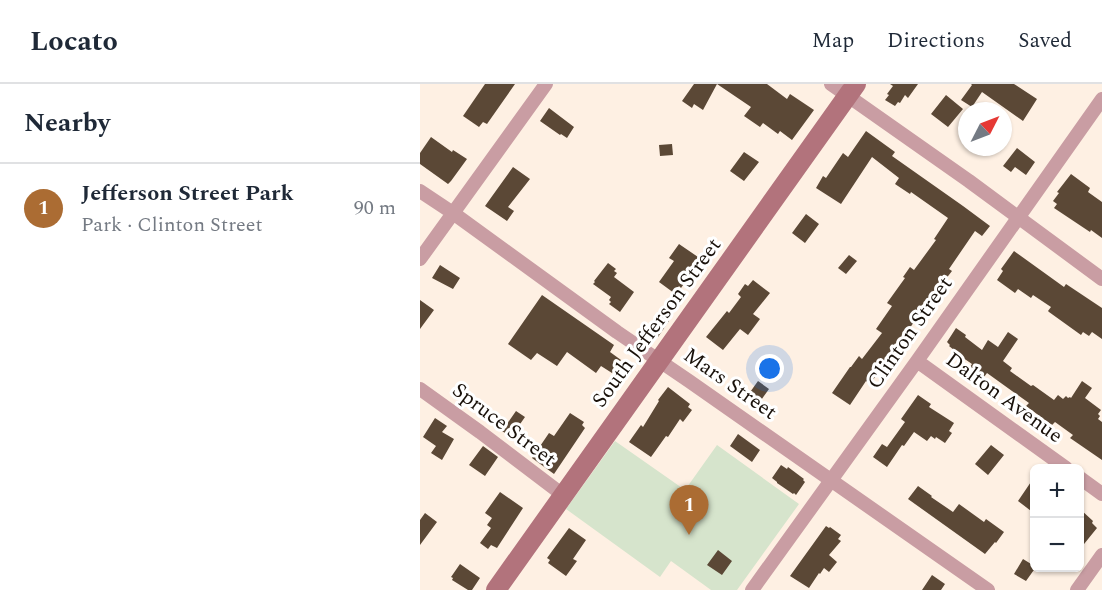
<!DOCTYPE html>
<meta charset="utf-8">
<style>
body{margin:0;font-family:Spectral,serif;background:#f6f6f7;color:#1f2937}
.controls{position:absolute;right:18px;bottom:18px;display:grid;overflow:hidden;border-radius:9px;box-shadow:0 2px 4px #0004}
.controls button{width:54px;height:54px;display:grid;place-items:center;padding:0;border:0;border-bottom:2px solid #e0e1e3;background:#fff;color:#1f2937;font:30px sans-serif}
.compass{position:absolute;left:538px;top:18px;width:54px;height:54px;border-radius:50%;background:#fff;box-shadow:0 2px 4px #0004;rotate:48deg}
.you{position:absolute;left:350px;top:285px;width:21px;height:21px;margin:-15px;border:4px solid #fff;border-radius:50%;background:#1a73e8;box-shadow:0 0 0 9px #1a73e833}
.badge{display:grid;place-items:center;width:39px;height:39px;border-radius:50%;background:#ab6c33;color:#fff;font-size:20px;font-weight:700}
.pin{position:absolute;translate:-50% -50px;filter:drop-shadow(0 2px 3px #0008)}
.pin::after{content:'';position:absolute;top:32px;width:21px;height:18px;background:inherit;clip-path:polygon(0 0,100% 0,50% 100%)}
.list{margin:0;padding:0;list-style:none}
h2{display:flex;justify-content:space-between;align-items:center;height:78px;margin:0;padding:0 24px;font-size:26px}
h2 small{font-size:20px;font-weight:400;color:#747a83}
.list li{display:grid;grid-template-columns:39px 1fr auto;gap:18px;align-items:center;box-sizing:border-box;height:90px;padding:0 24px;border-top:2px solid #e0e1e3}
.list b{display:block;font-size:22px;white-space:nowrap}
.list p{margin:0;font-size:20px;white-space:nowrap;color:#747a83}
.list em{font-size:20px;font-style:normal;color:#747a83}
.map{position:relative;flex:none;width:682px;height:506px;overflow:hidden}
header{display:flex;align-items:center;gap:36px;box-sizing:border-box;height:84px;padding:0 30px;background:#fff;border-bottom:2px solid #e0e1e3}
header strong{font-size:28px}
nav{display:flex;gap:33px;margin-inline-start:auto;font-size:21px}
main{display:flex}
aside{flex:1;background:#fff}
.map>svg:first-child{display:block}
</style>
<header>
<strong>Locato</strong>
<nav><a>Map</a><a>Directions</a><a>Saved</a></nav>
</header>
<main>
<aside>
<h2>Nearby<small></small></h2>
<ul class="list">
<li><span class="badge">1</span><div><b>Jefferson Street Park</b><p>Park · Clinton Street</p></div><em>90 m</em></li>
</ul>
</aside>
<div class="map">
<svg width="682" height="506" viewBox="0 0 682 506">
<rect width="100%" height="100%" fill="#fef0e3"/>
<!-- green -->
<path fill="#d6e4cc" d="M195 357 265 406 297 361 379 420 317 506H291L251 477 240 493 146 425Z"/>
<!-- building -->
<path fill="#5b4836" d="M65 0H95L67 40 63 38 59 43 43 32Z
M274 0H347L367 15 370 10 394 26 372 56 360 47 358 50 343 39 340 43 324 32 331 23 297 0 283 26 274 20 272 24 262 17Z
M470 0H498L488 14 485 11 480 19 478 18 475 22 465 16 469 11 467 10 473 2Z
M551 0H594L617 15 603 37 562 8 552 23 541 16 552 1Z
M526 11 543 25 528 43 511 30Z
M129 24 154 43 147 54 141 50 140 51 120 37Z
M446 47 475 68 472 72 543 122 570 142 562 152 555 147 529 185 532 187 525 196 524 195 471 271 475 274 466 284 463 282 450 300 446 297 430 321 412 309 430 283H431L439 272 442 275 462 249 456 245 472 222 467 219 485 194 483 193 490 183 494 186 516 156 514 155 528 134 491 108 490 110 475 100 479 94 452 73 421 120 396 104 403 92 406 94 423 69 428 73Z
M11 53 32 68 33 66 47 75 31 97 28 100 0 80V69Z
M252 60 253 71 240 72 239 61Z
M597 64 615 78 606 91 595 83 591 88 583 82Z
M324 68 339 78 324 97 310 87Z
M93 83 110 95 88 123 94 127 87 137 65 122Z
M651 90 670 104 668 108 682 118V154L671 146 670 148 634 124 637 120 633 117 639 109 637 108Z
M386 130 399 140 385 159 372 149Z
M259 160 278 173 274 179 277 181 261 204 259 202 254 209 239 198 254 177 249 174Z
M594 167 644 203 646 200 682 224V255L672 248 669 252 663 248 661 251 629 228 628 227 631 223 613 211 611 214 598 205 595 209 577 196 583 187 581 185Z
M429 171 437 177 426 190 418 184Z
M188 179 196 185 194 187 197 189 194 193 214 208 200 228 189 220 191 218 189 216 191 213 173 200 175 198 174 197Z
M20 181 40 194 33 205 12 194Z
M333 196 350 209 333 230 340 235 328 251 320 245 303 266 286 253 307 227 309 229 321 213 318 210 325 200 328 202Z
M122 211 194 261 190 268 201 276 192 289 181 282 176 289 147 268 137 282 117 269 111 276 88 260Z
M0 216 14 226 0 245Z
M240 231 249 237 238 253 229 247Z
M536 244 546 251 545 253 562 266 568 256 578 263 588 248 598 255 583 277 592 284 590 287 611 302 613 301 634 316 638 311 643 315 646 312 648 314 650 313 651 314 662 297 672 304 665 314 681 326 678 330 680 332 678 335 682 338V376L650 354 653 351 635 338 632 341 606 322 609 319 592 307 567 289 564 293 550 283 552 280 533 267 534 266 529 262 530 261 527 258Z
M338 297 349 305 339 319 337 318 336 321 327 315 329 312 328 311Z
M248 303 270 320 268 323 272 326 263 338 260 335 248 353 246 352 231 373 209 358 221 341 223 343 239 317 238 316Z
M498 311 511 320 509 323 534 339 529 347 532 349 525 359 516 353 515 355 511 352 507 357 494 348 484 362 482 361 467 383 453 373 462 360 467 363 485 338 481 335Z
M96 327 105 333 91 353 82 347Z
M150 329 164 338 162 341 165 344 134 390 112 374 129 349 134 352Z
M15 334 27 342 22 348 34 355 22 376 11 369 16 362 3 353Z
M318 350 340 366 332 378 310 362Z
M571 361 584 371 568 391 555 380Z
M63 362 78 373 65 392 49 381Z
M361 381 367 385 368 383 384 395 383 396 385 398 376 411 374 409 373 410 357 399V398L352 394Z
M615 392V430L598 417Z
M498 402 512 412 511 413 533 428 539 420 564 438 566 435 584 448 576 459 575 458 565 470 488 415Z
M80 408 103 424 77 464 71 461 68 465 60 459 71 444 67 441 72 434 65 429Z
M660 425 673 437 672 439 677 444 660 465Z
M5 429 17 438 0 461V436Z
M406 442 409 444 410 443 421 451 418 455 421 457 409 471 417 478 409 488 404 484 400 490 399 489 389 504 370 492Z
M149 444 166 456 153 475 157 477 146 492 128 479 130 476 127 474Z
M298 466 312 477 302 491 287 481Z
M603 475 616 483 606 497 594 490Z
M40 480 60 494 52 506H48L32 496 33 494 31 493Z
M512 491 525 500 521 506H502Z"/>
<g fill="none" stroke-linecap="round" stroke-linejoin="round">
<!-- street -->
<path stroke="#c99da3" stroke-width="14" d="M411 0 549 97 682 195
M0 107 33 129 197 248 269 297 568 506
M0 175 126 0
M497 277 646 384
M0 305 60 348 143 411
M660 394 682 410
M332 506 497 277 682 15
M657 506 682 471"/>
<!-- secondary -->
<path stroke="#b2737c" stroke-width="20" d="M76 506 436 0"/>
</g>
<g text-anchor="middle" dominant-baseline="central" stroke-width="6" stroke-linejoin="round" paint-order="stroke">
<!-- street labels -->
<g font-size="21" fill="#19110a" stroke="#fff">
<text transform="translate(237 239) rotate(-54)">South Jefferson Street</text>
<text transform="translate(490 249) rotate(-55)">Clinton Street</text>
<text transform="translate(310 300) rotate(35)">Mars Street</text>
<text transform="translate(584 314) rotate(36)">Dalton Avenue</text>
<text transform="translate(84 341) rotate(37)">Spruce Street</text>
</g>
</g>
</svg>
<div class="controls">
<button>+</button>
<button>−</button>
</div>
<svg class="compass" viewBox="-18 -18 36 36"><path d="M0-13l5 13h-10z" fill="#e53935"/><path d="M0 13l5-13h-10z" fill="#747a83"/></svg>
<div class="you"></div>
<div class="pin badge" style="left:269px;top:451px">1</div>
</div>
</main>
